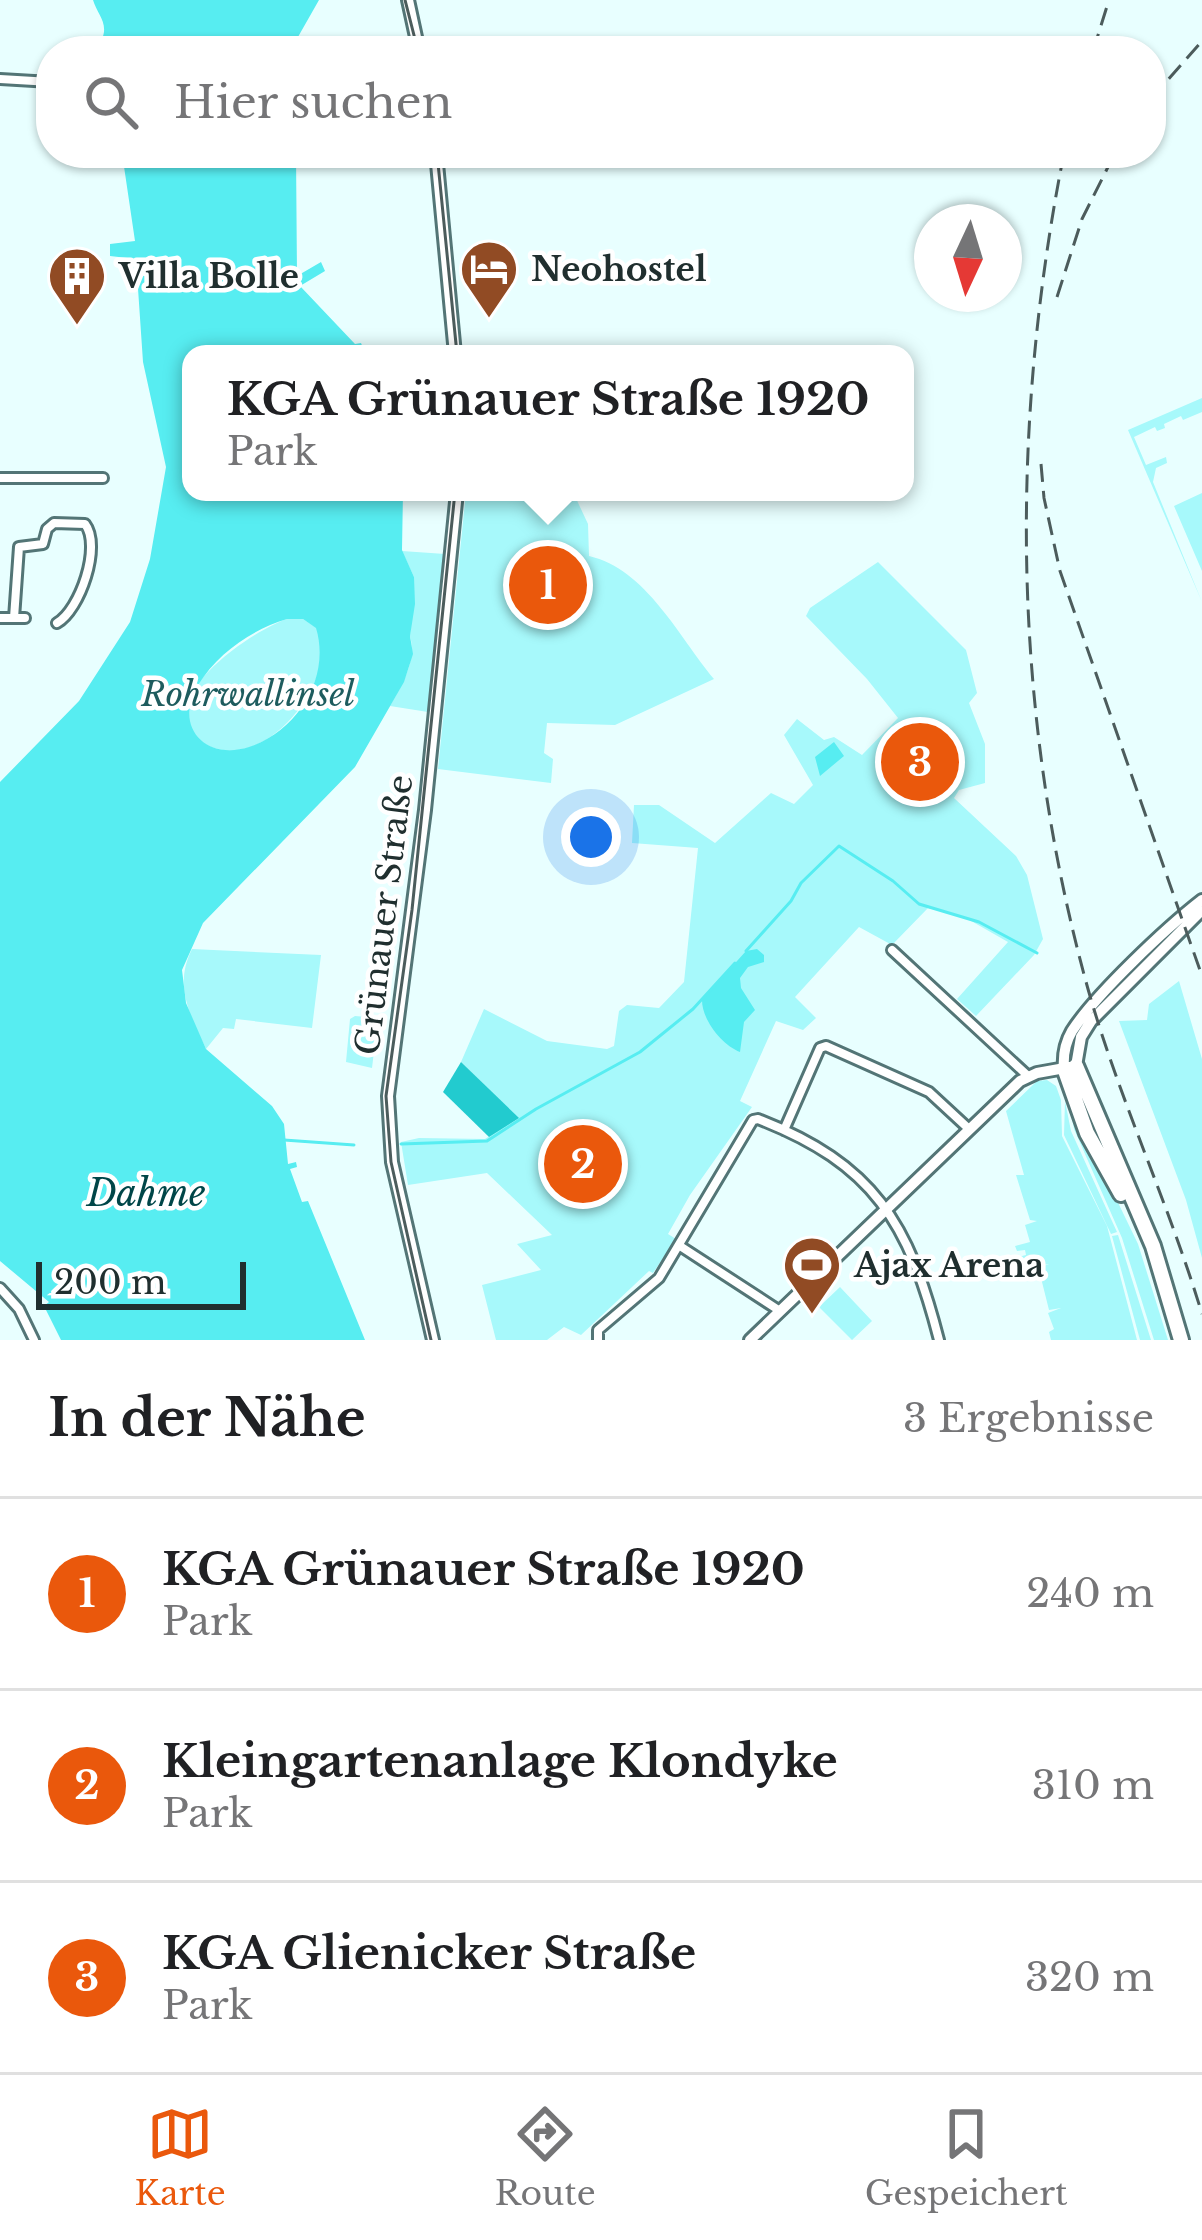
<!DOCTYPE html>
<html lang="de">
<meta charset="utf-8">
<style>
body{margin:0;font-family:"Libre Baskerville",serif;background:#f6f6f6;color:#202124}
.compass{position:absolute;left:914px;top:204px;width:108px;height:108px;border-radius:50%;background:#fff;box-shadow:0 3px 9px #0004;rotate:184deg}
.scale{position:absolute;left:36px;bottom:30px;width:210px;box-sizing:border-box;padding-left:12px;border:6px solid #202f2f;border-top:0;font-size:33px;line-height:42px;white-space:nowrap;color:#202f2f;-webkit-text-stroke:9px #fff;paint-order:stroke}
.you{position:absolute;left:591px;top:837px;width:42px;height:42px;margin:-30px;border:9px solid #fff;border-radius:50%;background:#1a73e8;box-shadow:0 0 0 18px #1a73e833}
.badge{display:grid;place-items:center;width:78px;height:78px;border-radius:50%;background:#ea580c;color:#fff;font-size:39px;font-weight:700}
.pin{position:absolute;translate:-50% -50%;border:6px solid #fff;box-shadow:0 3px 12px #0006}
.popup{position:absolute;left:182px;top:345px;width:732px;height:156px;box-sizing:border-box;display:grid;place-content:center;border-radius:24px;background:#fff;filter:drop-shadow(0 3px 9px #0005);font-size:39px;white-space:nowrap;color:#757577}
.popup b{font-size:45px;color:#202124}
.popup::after{content:'';position:absolute;left:50%;top:100%;margin-left:-24px;border:24px solid transparent;border-top-color:#fff}
.list{margin:0;padding:0;list-style:none}
h2{display:flex;justify-content:space-between;align-items:center;height:156px;margin:0;padding:0 48px;font-size:51px}
h2 small{font-size:39px;font-weight:400;color:#757577}
.list li{display:grid;grid-template-columns:78px 1fr auto;gap:36px;align-items:center;box-sizing:border-box;height:192px;padding:0 48px;border-top:3px solid #e0e0e0}
.list b{display:block;font-size:45px;white-space:nowrap}
.list p{margin:0;font-size:39px;white-space:nowrap;color:#757577}
.list em{font-size:39px;font-style:normal;color:#757577}
.icon{flex:none;width:66px;height:66px;fill:none;stroke:currentColor;stroke-width:2;stroke-linecap:round;stroke-linejoin:round}
.map{position:relative;flex:none;width:1202px;height:1340px;overflow:hidden}
.search{position:absolute;background:#fff;box-shadow:0 3px 9px #0004;left:36px;right:36px;top:36px;height:132px;display:flex;align-items:center;gap:30px;box-sizing:border-box;padding:0 42px;border-radius:48px;color:#757577;font-size:45px}
.sheet{height:732px;background:#fff}
nav{display:flex;justify-content:space-around;align-items:center;box-sizing:border-box;height:168px;border-top:3px solid #e0e0e0;background:#fff;font-size:33px;color:#757577}
nav a{display:grid;justify-items:center;gap:6px}
nav .on{color:#ea580c}
.map>svg:first-child{display:block}
</style>
<div class="map">
<svg width="1202" height="1340" viewBox="0 0 1202 1340">
<rect width="100%" height="100%" fill="#e8ffff"/>
<!-- green -->
<path fill="#a7f9fb" d="M1202 398V412L1183 420 1181 416 1164 424 1165 428 1157 431 1155 427 1134 437 1146 465 1166 457 1167 463 1156 468 1153 482 1202 602 1128 430Z
M466 492H573L588 524 589 556C646 569 679 637 714 679L615 725 547 723 544 753 553 759 551 783 438 769Z
M1202 493V571L1174 506Z
M402 551 445 554 428 712 390 706C402 686 417 659 410 636L414 577Z
M878 562 966 650 977 693 969 703 985 744V783L959 790 954 798 1016 856 1027 875 1043 939 1034 955 976 1016 957 999 1008 942 966 918 928 908 892 945 859 927 795 997 816 1018 803 1030 776 1021 740 1101 752 1107 690 1195 668 1234 676 1239 653 1273 649 1271 581 1335 564 1327 547 1340H496L482 1285 541 1270 517 1244 552 1235 487 1173 408 1185 401 1142 419 1138 485 1139 518 1118 461 1062 484 1009 547 1041 607 1049 614 1046 619 1011 627 1005 659 1008 684 982 698 848 632 843 634 805H659L715 843 771 793 794 804 813 785 784 735 797 719 824 740 834 737 862 755 898 718 867 679 806 616 810 608Z
M287 619H303L317 628C320 641 323 652 320 665 311 710 254 772 203 743 141 706 252 630 287 619Z
M192 949 321 955 312 1028 236 1019 234 1029 223 1028 206 1049C189 1013 174 985 192 949Z
M1179 981 1202 1059V1258L1186 1200 1119 1021 1147 1020 1149 1004Z
M355 1016 378 1018 372 1068 346 1062 350 1019Z
M1047 1080 1056 1086 1061 1100 1062 1136 1107 1226 1137 1340H1051L1049 1332 1054 1329 1048 1313 1061 1308 1049 1310 1040 1274 1032 1276 1031 1270 1049 1264 1022 1269 1018 1257 1026 1255 1025 1250 1017 1251 1015 1246 1030 1242 1025 1225 1037 1221 1030 1220 1016 1175H1024L1006 1111 1037 1081Z
M1065 1101 1071 1131 1117 1232 1111 1234 1064 1135Z
M1069 1101 1138 1244 1168 1340H1154L1122 1238 1074 1129Z
M1118 1235 1151 1340H1140L1112 1236Z
M840 1287 872 1321 852 1340 819 1307Z"/>
<!-- forest -->
<path fill="#22cbcf" d="M461 1062 519 1118 489 1137 443 1092Z"/>
<!-- water -->
<path fill="#57edf1" fill-rule="evenodd" d="M93 0H319L290 51H109L101 41C110 24 97 14 93 0Z
M122 153H296L297 276 321 262 325 271 300 286 355 344 361 343 363 348 360 349 363 354H191V492H403L402 550 414 577 415 604 410 636 413 654 404 682 355 767 203 923 182 970 186 1003 206 1049 272 1106 284 1124 288 1164 296 1162 297 1167 290 1169 302 1202 308 1201 365 1340H61L44 1306 49 1302 0 1261V782L79 701 130 622 150 559 166 467 143 362 136 259 110 256V244L135 241ZM287 619H303L316 628C331 677 298 731 249 747 205 761 173 726 198 685 218 653 251 630 287 619Z
M834 742 844 756 820 776 815 757Z
M757 949 764 955V962L748 967 740 978 741 988 755 1010 744 1022 740 1052C722 1045 702 1020 702 1000L746 951Z"/>
<g fill="none" stroke-linecap="round" stroke-linejoin="round">
<!-- stream -->
<path stroke="#57edf1" stroke-width="3" d="M746 951 791 901 801 883 839 846 893 881 919 904 979 922 1037 953
M284 1140 354 1145
M401 1144 487 1141 536 1109 640 1052 693 1009 735 963"/>
<!-- street casing -->
<g stroke="#537576" stroke-width="14">
<path id="street" d="M0 79 51 82
M0 478H103
M0 618H25
M14 618 19 547 43 544 47 529 54 523 85 524C102 546 80 610 57 623
M892 950 1028 1076
M784 1130 820 1048 826 1046 929 1092 969 1129
M680 1246 780 1311
M0 1288 19 1309 34 1340
M598 1340V1330L659 1278 753 1120 758 1119C874 1164 909 1223 939 1340"/>
</g>
<!-- secondary casing -->
<g stroke="#537576" stroke-width="16">
<path id="secondary" d="M408 0 419 51
M436 153 455 354
M1064 1068C1063 1055 1065 1043 1072 1031 1096 994 1166 928 1202 900
M433 1340 392 1162 388 1096 425 810 457 492
M750 1340 1020 1081 1037 1073 1076 1066 1081 1037 1091 1021 1202 910"/>
</g>
<!-- highway casing -->
<g stroke="#537576" stroke-width="20">
<path id="highway" d="M1076 1066 1153 1246 1181 1340
M1064 1068 1087 1133 1121 1194"/>
</g>
<!-- street -->
<use href="#street" stroke="#fff" stroke-width="8"/>
<!-- secondary -->
<use href="#secondary" stroke="#fff" stroke-width="10"/>
<!-- highway -->
<use href="#highway" stroke="#fff" stroke-width="14"/>
<!-- tram -->
<path stroke="#4c5c5c" stroke-width="3" d="M405 0 418 51
M437 153 457 354
M431 1340 391 1162 386 1096 412 910 455 492"/>
<!-- rail -->
<path stroke="#4c5c5c" stroke-width="3" stroke-dasharray="18 9" stroke-linecap="butt" d="M1093 51 1109 0
M1151 99 1202 41
M1064 153C1009 430 1012 716 1088 989 1119 1099 1169 1204 1202 1314
M1057 297 1082 219 1115 153
M1041 464 1044 498 1060 571 1202 976"/>
</g>
<!-- icons -->
<defs>
<g id="hotel-pin" transform="scale(3)"><path d="M0 17L-7.5 6A9.5 9.5 0 1 1 7.5 6Z" fill="#914b24" stroke="#fff"/><path d="M-6-4.5h1.5V1H6V5H4.5V3h-9V5H-6ZM-4 0a1.8 1.8 0 1 1 3.6 0ZM.5 0V-2.5h3Q6-2.5 6 0Z" fill="#fff"/></g>
<g id="building-pin" transform="scale(3)"><path d="M0 17L-7.5 6A9.5 9.5 0 1 1 7.5 6Z" fill="#914b24" stroke="#fff"/><path d="M-4-6H4V6H1V3H-1V6H-4ZM-2.5-4.3h1.7v1.8h-1.7ZM.8-4.3h1.7v1.8H.8ZM-2.5-1h1.7V.8h-1.7ZM.8-1h1.7V.8H.8Z" fill="#fff"/></g>
<g id="stadium-pin" transform="scale(3)"><path d="M0 17L-7.5 6A9.5 9.5 0 1 1 7.5 6Z" fill="#914b24" stroke="#fff"/><path d="M0-5a6.5 5 0 1 0 0 10a6.5 5 0 1 0 0-10ZM-3.5-1.8h7v3.6h-7Z" fill="#fff"/></g>
</defs>
<g fill-rule="evenodd">
<use href="#hotel-pin" x="489" y="269"/>
<use href="#building-pin" x="77" y="276"/>
<use href="#stadium-pin" x="812" y="1265"/>
</g>
<g text-anchor="middle" dominant-baseline="central" stroke-width="9" stroke-linejoin="round" paint-order="stroke">
<!-- poi labels -->
<g font-size="33" font-weight="bold" fill="#202f2f" stroke="#fff" text-anchor="start">
<text x="531" y="269">Neohostel</text>
<text x="119" y="276">Villa Bolle</text>
<text x="854" y="1265">Ajax Arena</text>
</g>
<!-- park labels -->
<g font-size="33" font-style="italic" fill="#1e5c5e" stroke="#fff">
<text x="248" y="694">Rohrwallinsel</text>
</g>
<!-- street labels -->
<g font-size="33" fill="#202f2f" stroke="#fff">
<text transform="translate(384 915) rotate(-83)">Grünauer Straße</text>
</g>
<!-- water labels -->
<g font-size="36" font-style="italic" fill="#004648" stroke="#fff">
<text x="146" y="1193">Dahme</text>
</g>
</g>
</svg>
<svg class="compass" viewBox="-18 -18 36 36"><path d="M0-13l5 13h-10z" fill="#e53935"/><path d="M0 13l5-13h-10z" fill="#757577"/></svg>
<div class="scale">200 m</div>
<div class="you"></div>
<div class="pin badge" style="left:548px;top:585px">1</div>
<div class="popup"><b>KGA Grünauer Straße 1920</b>Park</div>
<div class="pin badge" style="left:583px;top:1164px">2</div>
<div class="pin badge" style="left:920px;top:762px">3</div>
<div class="search"><svg class="icon" aria-label="search" viewBox="0 0 24 24"><circle cx="10" cy="10" r="6"/><path d="M15 15l6 6"/></svg>Hier suchen</div>
</div>
<section class="sheet">
<h2>In der Nähe<small>3 Ergebnisse</small></h2>
<ul class="list">
<li><span class="badge">1</span><div><b>KGA Grünauer Straße 1920</b><p>Park</p></div><em>240 m</em></li>
<li><span class="badge">2</span><div><b>Kleingartenanlage Klondyke</b><p>Park</p></div><em>310 m</em></li>
<li><span class="badge">3</span><div><b>KGA Glienicker Straße</b><p>Park</p></div><em>320 m</em></li>
</ul>
</section>
<nav>
<a class="on"><svg class="icon" aria-label="map" viewBox="0 0 24 24"><path d="M3 6l6-2 6 2 6-2v14l-6 2-6-2-6 2zM9 4v14M15 6v14"/></svg>Karte</a>
<a><svg class="icon" aria-label="directions" viewBox="0 0 24 24"><path d="M12 3l9 9-9 9-9-9zM9 14v-3h6M13 9l2 2-2 2"/></svg>Route</a>
<a><svg class="icon" aria-label="saved" viewBox="0 0 24 24"><path d="M7 4h10v16l-5-4-5 4z"/></svg>Gespeichert</a>
</nav>
